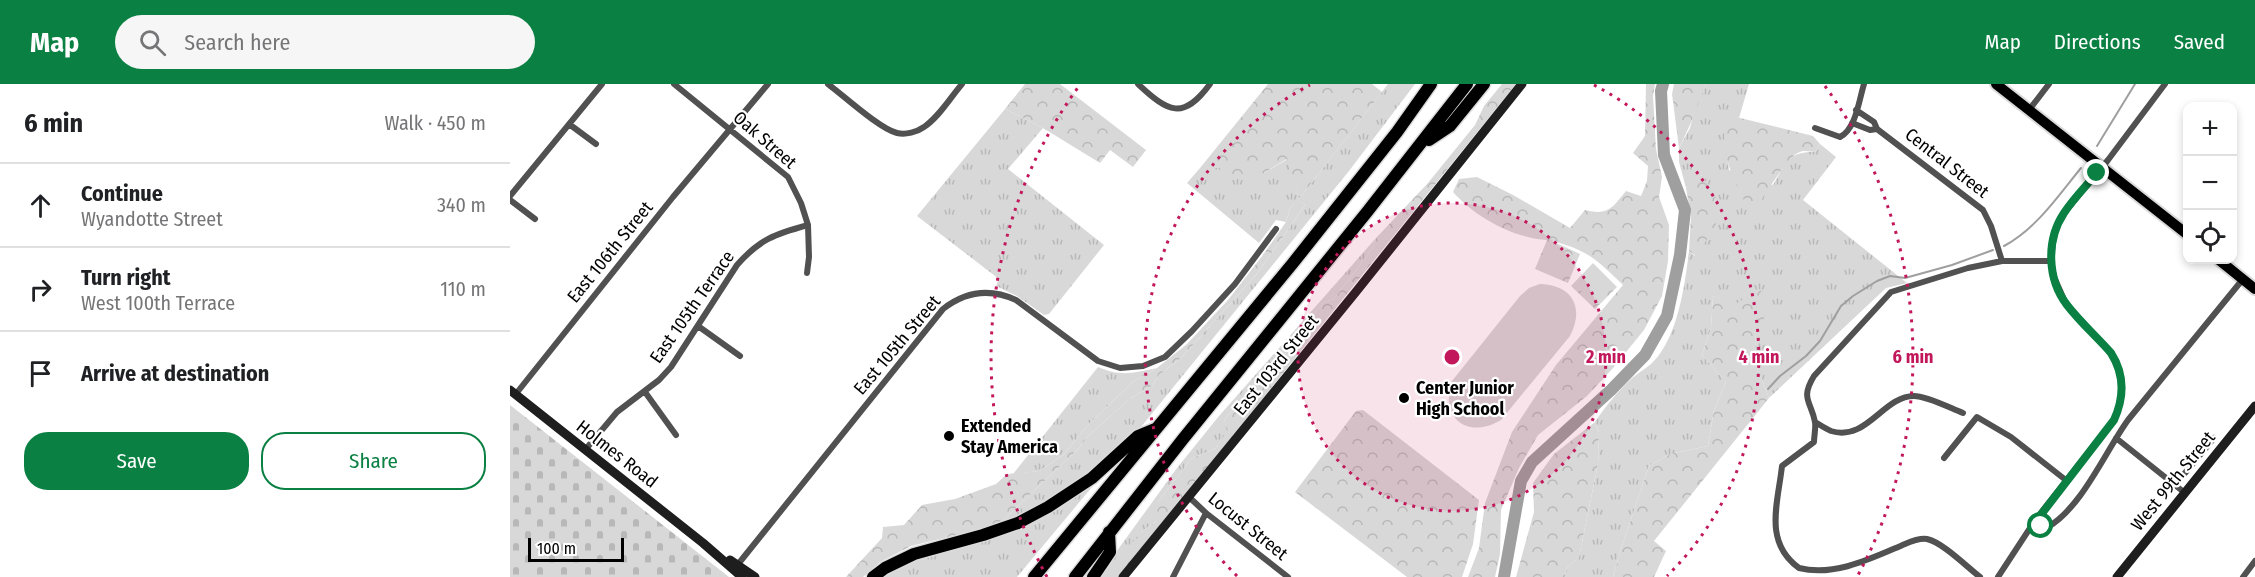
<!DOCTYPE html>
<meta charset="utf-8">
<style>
body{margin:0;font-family:"Fira Sans Condensed",sans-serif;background:#f6f6f6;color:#202124}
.controls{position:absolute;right:18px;top:18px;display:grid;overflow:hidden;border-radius:12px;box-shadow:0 3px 9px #0003}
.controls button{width:54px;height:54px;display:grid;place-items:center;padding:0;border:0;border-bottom:2px solid #e0e0e0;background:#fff;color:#202124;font:30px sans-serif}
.scale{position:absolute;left:18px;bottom:15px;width:96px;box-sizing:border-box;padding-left:6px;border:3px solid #000;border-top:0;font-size:16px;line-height:21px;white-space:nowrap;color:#000;-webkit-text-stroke:4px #fff;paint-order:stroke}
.stop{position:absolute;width:18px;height:18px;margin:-14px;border:4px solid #0b8043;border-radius:50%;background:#fff}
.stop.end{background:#0b8043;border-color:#fff;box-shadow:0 2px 6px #0008}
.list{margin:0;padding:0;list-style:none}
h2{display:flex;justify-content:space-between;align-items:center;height:78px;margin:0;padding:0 24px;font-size:26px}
h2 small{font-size:20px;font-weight:400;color:#757577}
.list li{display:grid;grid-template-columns:39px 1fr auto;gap:18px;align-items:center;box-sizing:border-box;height:84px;padding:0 24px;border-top:2px solid #e0e0e0}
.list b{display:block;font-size:22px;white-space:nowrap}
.list p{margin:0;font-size:20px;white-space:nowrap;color:#757577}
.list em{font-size:20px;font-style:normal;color:#757577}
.actions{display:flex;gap:12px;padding:18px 24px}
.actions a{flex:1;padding:14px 0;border:2px solid #0b8043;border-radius:24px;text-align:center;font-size:21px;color:#0b8043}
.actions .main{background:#0b8043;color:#fff}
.icon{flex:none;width:33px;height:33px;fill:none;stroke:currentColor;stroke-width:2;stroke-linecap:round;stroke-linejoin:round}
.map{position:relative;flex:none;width:1745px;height:493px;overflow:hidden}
header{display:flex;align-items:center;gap:36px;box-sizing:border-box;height:84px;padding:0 30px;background:#0b8043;color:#fff}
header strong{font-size:28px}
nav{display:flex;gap:33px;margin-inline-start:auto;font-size:21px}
.search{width:420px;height:54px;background:#f6f6f6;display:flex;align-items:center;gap:15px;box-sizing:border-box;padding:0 21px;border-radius:33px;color:#757577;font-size:22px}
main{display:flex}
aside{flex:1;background:#fff}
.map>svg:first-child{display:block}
</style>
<header>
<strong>Map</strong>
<div class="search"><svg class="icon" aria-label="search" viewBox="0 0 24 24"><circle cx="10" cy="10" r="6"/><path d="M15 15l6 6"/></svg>Search here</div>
<nav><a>Map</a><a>Directions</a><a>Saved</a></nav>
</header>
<main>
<aside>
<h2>6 min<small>Walk · 450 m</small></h2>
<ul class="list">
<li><svg class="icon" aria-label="ahead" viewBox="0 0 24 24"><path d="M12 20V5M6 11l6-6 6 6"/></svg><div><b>Continue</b><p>Wyandotte Street</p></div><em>340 m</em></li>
<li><svg class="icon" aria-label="right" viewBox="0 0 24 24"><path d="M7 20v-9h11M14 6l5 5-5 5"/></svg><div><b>Turn right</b><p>West 100th Terrace</p></div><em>110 m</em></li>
<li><svg class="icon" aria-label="arrive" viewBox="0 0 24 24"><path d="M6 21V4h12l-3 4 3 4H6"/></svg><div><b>Arrive at destination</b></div></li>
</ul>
<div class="actions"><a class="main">Save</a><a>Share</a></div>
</aside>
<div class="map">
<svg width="1745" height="493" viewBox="0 0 1745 493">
<defs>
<pattern id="grass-tufts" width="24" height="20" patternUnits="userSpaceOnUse" patternTransform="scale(1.5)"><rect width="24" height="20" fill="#d8d8d8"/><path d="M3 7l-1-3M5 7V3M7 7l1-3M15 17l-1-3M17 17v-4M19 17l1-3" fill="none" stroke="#b8b8b8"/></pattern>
<pattern id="forest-crowns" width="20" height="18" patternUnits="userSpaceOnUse" patternTransform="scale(1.5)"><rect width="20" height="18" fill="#d8d8d8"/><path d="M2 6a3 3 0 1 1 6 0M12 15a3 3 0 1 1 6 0" fill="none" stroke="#b8b8b8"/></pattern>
<pattern id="cemetery-stones" width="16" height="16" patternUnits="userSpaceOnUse" patternTransform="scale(1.5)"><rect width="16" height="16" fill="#d8d8d8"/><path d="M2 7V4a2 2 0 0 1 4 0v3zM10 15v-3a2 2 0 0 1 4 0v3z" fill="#b8b8b8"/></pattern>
</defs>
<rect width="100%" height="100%" fill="#fff"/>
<!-- grass -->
<path fill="url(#grass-tufts)" d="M878 0H905L839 87 631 343C591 386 543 419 488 441L568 365 579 351 621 314 642 302 649 291 670 275 746 191 795 121 789 116 780 124 776 138 766 136 749 159 677 99 690 84H710L752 90 778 75 789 115Z
M1196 0H1239L1229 34 1222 33C1211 48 1217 69 1219 86L1263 101C1275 80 1278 67 1305 68L1310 60 1326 73 1293 116 1397 199 1376 204 1259 314 1246 281 1245 250 1226 221 1203 212 1201 244 1192 271 1216 298 1204 326 1198 362 1160 370 1139 382 1110 468 1103 493H1055L1056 485 1069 473 1088 380 1089 348 1085 338C1096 322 1107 308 1121 295 1128 289 1137 284 1143 278 1168 253 1175 200 1179 167L1185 172 1192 91 1176 104 1169 78V64L1180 44 1185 24Z
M495 25 533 44 498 85 594 161 539 230 534 231 507 212 486 202 489 195 407 132Z
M866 154 862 165 824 215 814 218 714 336 718 347 705 365 682 374 647 419V437L631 448 617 483 609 493H588L667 384 709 332Z
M588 283C611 293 623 289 647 284L623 298 580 339 553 371 529 387 503 390Z
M592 391 507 493H374L402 478 501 447Z"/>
<!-- forest -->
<path fill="url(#forest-crowns)" d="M515 0H550L636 66 623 83 600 66 590 79 533 44 495 25Z
M758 0H862L872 8 789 115 795 121 746 191 670 275 649 291 642 302 621 314 579 351 568 365 488 441 401 462 370 478 353 493H336L372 454 373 443 394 441 412 421 445 415 486 400 497 390 529 387 553 371 580 339 623 298 647 284 677 260 718 216 753 171 776 138 780 124 789 115 777 75 752 90 723 96 710 84H690Z
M992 0H1006L617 483 615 467 631 448 647 437V419L682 374 705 365 717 347 714 336 814 218 824 215 862 165 866 154 918 99 965 41 974 22Z
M1136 0H1145L1143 12 1146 65 1152 93 1149 113 1159 141 1158 177 1152 212 1134 246 1103 284 1077 312 1028 351 1009 384 991 426 990 470 985 493H958L969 464 975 419 1002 348 1046 281 1113 201C1087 176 1078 166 1042 157L1070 170 1058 199 1025 185 1037 156C1003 154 965 133 943 108L949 95 967 93 1003 111 1060 144 1075 126C1098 132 1102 124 1116 107L1131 112 1137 97 1138 82 1123 69 1135 52Z
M1164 0H1196C1188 21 1180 43 1169 64L1162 10Z
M1222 32 1303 52 1310 60 1305 68C1301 68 1294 66 1290 68 1277 72 1258 108 1248 120H1236C1224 96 1203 58 1222 32Z
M1191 91C1221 128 1209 137 1186 172L1179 167 1181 132 1176 104Z
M1083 179 1107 203 1085 225 1061 202Z
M1249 205 1262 219 1245 250 1246 281 1259 314 1144 457 1156 467 1144 493H1103L1110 468 1139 382 1160 370 1198 362 1204 326 1216 298 1192 271 1201 244 1203 212 1226 220Z
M853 326 969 416 963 460 952 493H897L785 408 846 327Z
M1085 338 1089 348 1088 380 1069 473 1056 485 1055 493H1006L1024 428 1023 399 1044 370Z"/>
<!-- cemetery -->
<path fill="url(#cemetery-stones)" d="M0 321 219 493H0Z"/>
<!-- garden -->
<path fill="#d8d8d8" d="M1042 162 1063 171 1059 181 1038 172Z
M1036 175 1057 184 1053 194 1032 185Z
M1084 185 1100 201 1093 209 1077 193Z
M1074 195 1091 211 1083 219 1067 203Z
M1030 200C1062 201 1075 223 1060 252L991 336C958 356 929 334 942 297L1010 212 1019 204Z"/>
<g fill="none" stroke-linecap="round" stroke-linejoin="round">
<!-- stream -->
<path stroke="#9f9f9f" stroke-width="2" d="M1587 62 1625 0
M1494 162C1527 144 1548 112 1571 84
M1258 305 1270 292 1296 272 1310 257 1331 222 1343 212 1367 197 1380 192 1395 194 1442 181 1483 166"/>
<!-- river -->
<path stroke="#9f9f9f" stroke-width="12" d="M994 493 1011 397 1022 378 1101 306 1135 271 1157 232 1170 171 1175 126 1154 71 1151 7 1153 0"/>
<!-- primary casing -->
<g stroke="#dbdbdb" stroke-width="14">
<path id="primary" d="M1486 0 1678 151
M1709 176 1745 205"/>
</g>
<!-- highway casing -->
<g stroke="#dbdbdb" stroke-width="15">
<path id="highway" d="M919 56 940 42 974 0
M363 493 375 484 404 470 473 451 508 439 538 423 582 394 628 352 645 345
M524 493 783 179 887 48 921 0
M565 493 673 355 857 128 957 0
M583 493 600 468 599 448"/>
</g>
<!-- street -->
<path stroke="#515151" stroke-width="6" d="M164 0 278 93 291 119 298 141 299 173 297 189
M318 0C334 12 370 45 387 49 396 51 407 48 414 43 429 33 440 14 452 0
M628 0C658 28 673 37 700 0
M1346 26 1364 38 1367 45 1473 126 1481 142 1492 177
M1519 26 1539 0
M1342 39 1360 46 1367 45
M59 40 86 60
M1305 44 1330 53C1346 45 1349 16 1354 0
M0 112 92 0
M0 116 25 135
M188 242 230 272
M135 308 166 351
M5 311 163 113 258 0
M1305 338C1310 341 1316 345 1321 347 1357 358 1373 312 1404 312 1417 312 1440 324 1453 329
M1606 354 1675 409
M75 366 107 328 149 296 161 283 227 181C250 155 265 150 298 141
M1434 374 1467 333 1501 353 1557 397
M1665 401 1704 354
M679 413 696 429 778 493
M1523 441 1538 443C1572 423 1595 368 1618 336L1733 195
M225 484 433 225C456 207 480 204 506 216L588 277 610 284 633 282 655 273 682 247 725 200 766 145
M663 493 696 429
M1470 493C1457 483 1432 458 1417 455 1410 454 1402 457 1395 460 1362 474 1325 493 1289 484 1253 458 1268 419 1272 382L1304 358C1304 352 1306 344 1305 338 1301 317 1290 315 1304 292L1381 208 1458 184 1492 177H1541
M1488 493 1526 435 1604 336C1614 313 1615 292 1601 269L1556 220 1544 193 1541 177 1544 148 1554 129 1598 76 1655 0
M1733 493 1745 477"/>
<!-- secondary -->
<path stroke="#1e1e1e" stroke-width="9" d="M0 306 193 459 232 493
M220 476 245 493
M613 493 845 209 1012 0
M1607 493 1745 322"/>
<!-- primary -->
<use href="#primary" stroke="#000" stroke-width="10"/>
<!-- highway -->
<use href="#highway" stroke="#000" stroke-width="12"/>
</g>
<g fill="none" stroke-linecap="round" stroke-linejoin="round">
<!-- route -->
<path stroke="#0b8043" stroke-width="8" d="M1531 442 1523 441 1604 336C1614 314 1615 291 1601 269 1587 253 1570 238 1557 221 1537 195 1536 156 1554 129 1563 115 1576 102 1587 89"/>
</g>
<!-- distance rings -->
<circle cx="942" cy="273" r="154" fill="#c2185b" fill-opacity=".12"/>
<g fill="none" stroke="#c2185b" stroke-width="3" stroke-dasharray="3 6">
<circle cx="942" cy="273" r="154"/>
<path d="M727 492A307 307 0 0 1 800 1M1084 1A307 307 0 0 1 1157 492"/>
<path d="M537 493A461 461 0 0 1 569 2M1315 2A461 461 0 0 1 1347 493"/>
</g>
<!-- markers -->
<g fill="#000" stroke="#fff" stroke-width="2">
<circle cx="894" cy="314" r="6"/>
<circle cx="439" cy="352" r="6"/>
</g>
<g text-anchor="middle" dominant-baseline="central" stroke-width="4.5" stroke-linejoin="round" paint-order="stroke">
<!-- street labels -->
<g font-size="18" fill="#000" stroke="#fff">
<text transform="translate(255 56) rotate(41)">Oak Street</text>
<text transform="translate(1437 79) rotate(38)">Central Street</text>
<text transform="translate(100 168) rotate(-51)">East 106th Street</text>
<text transform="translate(182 223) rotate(-55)">East 105th Terrace</text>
<text transform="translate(387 261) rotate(-50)">East 105th Street</text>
<text transform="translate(766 281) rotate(-51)">East 103rd Street</text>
<text transform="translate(107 370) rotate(38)">Holmes Road</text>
<text transform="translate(1663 397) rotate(-51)">West 99th Street</text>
<text transform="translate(738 442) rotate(39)">Locust Street</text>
</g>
<!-- poi labels -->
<g font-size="18" font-weight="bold" fill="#000" stroke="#fff" text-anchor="start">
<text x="906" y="304">Center Junior<tspan x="906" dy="21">High School</tspan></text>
<text x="451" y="342">Extended<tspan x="451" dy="21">Stay America</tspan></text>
</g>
</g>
<circle cx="942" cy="273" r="9" fill="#c2185b" stroke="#fff" stroke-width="3"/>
<g font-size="18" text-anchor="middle" font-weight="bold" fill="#c2185b" stroke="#fff" stroke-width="4.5" stroke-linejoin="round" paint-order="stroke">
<text x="1096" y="279">2 min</text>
<text x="1249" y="279">4 min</text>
<text x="1403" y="279">6 min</text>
</g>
</svg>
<div class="controls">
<button>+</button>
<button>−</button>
<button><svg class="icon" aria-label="locate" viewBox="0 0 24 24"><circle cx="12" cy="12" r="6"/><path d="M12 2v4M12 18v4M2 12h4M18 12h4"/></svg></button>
</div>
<div class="scale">100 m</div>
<div class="stop" style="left:1531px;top:442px"></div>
<div class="stop end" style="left:1587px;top:89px"></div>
</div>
</main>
